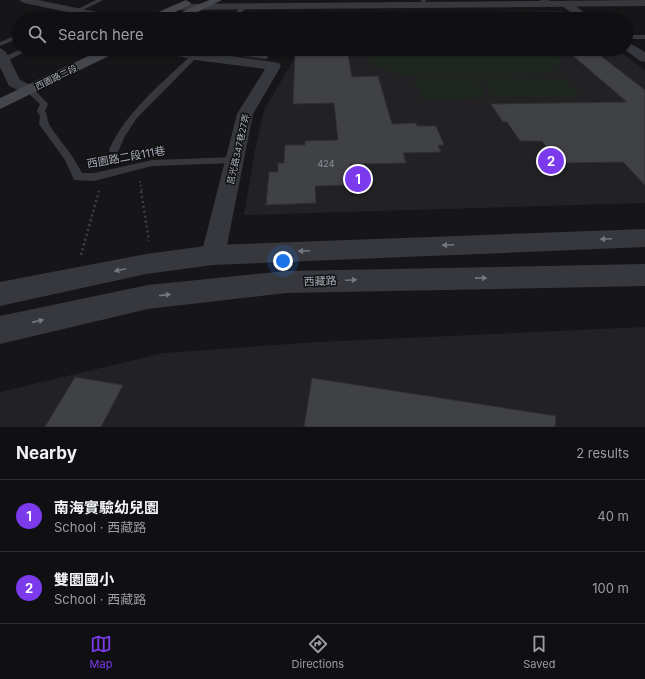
<!DOCTYPE html>
<meta charset="utf-8">
<style>
body{margin:0;font-family:Inter,"Noto Sans TC",sans-serif;background:#1e1e20;color:#f1f3f6}
.you{position:absolute;left:283px;top:261px;width:14px;height:14px;margin:-10px;border:3px solid #fff;border-radius:50%;background:#1a73e8;box-shadow:0 0 0 6px #1a73e833}
.badge{display:grid;place-items:center;width:26px;height:26px;border-radius:50%;background:#7c3aed;color:#fff;font-size:13px;font-weight:700}
.pin{position:absolute;translate:-50% -50%;border:2px solid #fff;box-shadow:0 1px 4px #0006}
.list{margin:0;padding:0;list-style:none}
h2{display:flex;justify-content:space-between;align-items:center;height:52px;margin:0;padding:0 16px;font-size:17px}
h2 small{font-size:13px;font-weight:400;color:#9c9d9f}
.list li{display:grid;grid-template-columns:26px 1fr auto;gap:12px;align-items:center;box-sizing:border-box;height:72px;padding:0 16px;border-top:1px solid #303032}
.list b{display:block;font-size:15px;white-space:nowrap}
.list p{margin:0;font-size:13px;white-space:nowrap;color:#9c9d9f}
.list em{font-size:13px;font-style:normal;color:#9c9d9f}
.icon{flex:none;width:22px;height:22px;fill:none;stroke:currentColor;stroke-width:2;stroke-linecap:round;stroke-linejoin:round}
.map{position:relative;flex:none;width:645px;height:427px;overflow:hidden}
.search{position:absolute;background:#101012;box-shadow:0 1px 3px #0004;left:12px;right:12px;top:12px;height:44px;display:flex;align-items:center;gap:10px;box-sizing:border-box;padding:0 14px;border-radius:22px;color:#9c9d9f;font-size:15px}
.sheet{height:196px;background:#101012}
nav{display:flex;justify-content:space-around;align-items:center;box-sizing:border-box;height:56px;border-top:1px solid #303032;background:#101012;font-size:11px;color:#9c9d9f}
nav a{display:grid;justify-items:center;gap:2px}
nav .on{color:#7c3aed}
.map>svg:first-child{display:block}
</style>
<div class="map">
<svg width="645" height="427" viewBox="0 0 645 427">
<rect width="100%" height="100%" fill="#161618"/>
<!-- built -->
<path fill="#222225" d="M562 11 573 19H318L321 14Z
M300 49H616L645 70V203L244 215 255 150 264 110Z
M645 327V427H0V392L164 353 317 342Z"/>
<!-- green -->
<path fill="#1e261f" d="M369 49H550L558 55 561 62 556 70 540 75C520 77 499 76 478 77 461 77 359 84 369 49Z
M414 79H476L488 98 422 99Z
M481 79H564L582 97H493Z"/>
<!-- building -->
<path fill="#404145" stroke="#303034" d="M241 16 286 19H238Z
M273 49 266 59 205 51 207 49Z
M323 49H347L352 77 378 76 392 124 416 123 417 126H436L444 145H438L441 152 403 153 406 163 350 164 353 185 315 186 316 203 266 205 269 172H278V163H284L285 145H305V141L338 140 334 103 293 104 295 55 323 54Z
M565 49H592L645 90V185L623 162 558 163 542 141H520L507 122H503L491 104 627 102Z
M75 377 123 385 101 427H45Z
M312 378 556 416 555 427H304Z"/>
<g fill="none" stroke-linecap="round" stroke-linejoin="round">
<!-- path-far1 -->
<path stroke="#3d3f44" stroke-width="2" stroke-dasharray="1.5 2.5" stroke-linecap="butt" d="M140 181 142 192"/>
<!-- path -->
<path stroke="#3d3f44" stroke-width="2.5" stroke-dasharray="2 3" stroke-linecap="butt" d="M141 191 149 241
M81 255 99 191"/>
<!-- service -->
<path fill="#37383d" fill-rule="evenodd" d="M96 0H103L65 19H57Z
M420 0H426V1L423 3Z
M242 6 247 7 235 19H229Z
M19 34V38L0 46V42Z
M626 35H645V39H626Z
M21 49H30L7 61 0 59Z
M198 49H205L137 118 125 136 118 152H110L109 150C127 109 166 80 198 49Z
M27 88H33L48 104 45 111C48 116 47 121 50 126 61 142 73 155 82 173H94L152 160 235 157 240 160 235 163 152 166 94 181 74 180 65 160 39 124 40 116 37 111 40 104 27 92Z"/>
<!-- minor -->
<path fill="#37383d" fill-rule="evenodd" d="M19 0H38L116 16 121 19H101L24 3Z
M539 0H550L545 3Z
M566 1 570 2 593 19H581L562 6 561 4 562 2Z
M626 41 645 52V62L640 61 624 49H626Z
M0 48 6 52 20 80 35 87 37 90 35 93H25L9 86 0 67Z
M158 49H181L274 62 279 63 281 66 253 114 225 255 222 262 213 265 204 262 201 255 237 114 265 69 195 60 160 52Z"/>
<!-- tertiary -->
<path fill="#37383d" fill-rule="evenodd" d="M645 0V6L177 10 172 7 177 4Z
M645 229V247L213 265 146 274 0 306V282L146 254 213 245Z
M645 264V286L286 293 148 309 0 344V316L148 285 286 271Z"/>
<!-- secondary -->
<path fill="#45474d" fill-rule="evenodd" d="M186 0 191 3 190 5 160 19H146L147 17Z
M209 0H222L183 19H169L170 17Z
M103 49H119L117 52 0 109V98Z"/>
</g>
<!-- one-way arrows -->
<defs><path id="oneway-solid" d="M-6-.8H1V-3.2L6.5 0L1 3.2V.8H-6Z"/></defs>
<g fill="#757881">
<use href="#oneway-solid" transform="translate(606 239) rotate(178)"/>
<use href="#oneway-solid" transform="translate(448 245) rotate(178)"/>
<use href="#oneway-solid" transform="translate(304 251) rotate(177)"/>
<use href="#oneway-solid" transform="translate(120 270) rotate(168)"/>
<use href="#oneway-solid" transform="translate(481 278) rotate(-1)"/>
<use href="#oneway-solid" transform="translate(351 280) rotate(-2)"/>
<use href="#oneway-solid" transform="translate(165 295) rotate(-6)"/>
<use href="#oneway-solid" transform="translate(38 321) rotate(-13)"/>
</g>
<g text-anchor="middle" dominant-baseline="central" stroke-width="3" stroke-linejoin="round" paint-order="stroke">
<!-- far-street labels -->
<g font-size="9" fill="#a8adb8" stroke="#111113">
<text transform="translate(56 77) rotate(-26)">西園路二段</text>
<text transform="translate(238 149) rotate(-77)">莒光路347巷27弄</text>
</g>
<!-- number labels -->
<g font-size="9" fill="#8e929b">
<text x="326" y="163">424</text>
</g>
<!-- street labels -->
<g font-size="11" fill="#a8adb8" stroke="#111113">
<text transform="translate(126 157) rotate(-10)">西園路二段111巷</text>
<text transform="translate(320 281) rotate(-2)">西藏路</text>
</g>
</g>
</svg>
<div class="you"></div>
<div class="pin badge" style="left:358px;top:179px">1</div>
<div class="pin badge" style="left:551px;top:161px">2</div>
<div class="search"><svg class="icon" aria-label="search" viewBox="0 0 24 24"><circle cx="10" cy="10" r="6"/><path d="M15 15l6 6"/></svg>Search here</div>
</div>
<section class="sheet">
<h2>Nearby<small>2 results</small></h2>
<ul class="list">
<li><span class="badge">1</span><div><b>南海實驗幼兒園</b><p>School · 西藏路</p></div><em>40 m</em></li>
<li><span class="badge">2</span><div><b>雙園國小</b><p>School · 西藏路</p></div><em>100 m</em></li>
</ul>
</section>
<nav>
<a class="on"><svg class="icon" aria-label="map" viewBox="0 0 24 24"><path d="M3 6l6-2 6 2 6-2v14l-6 2-6-2-6 2zM9 4v14M15 6v14"/></svg>Map</a>
<a><svg class="icon" aria-label="directions" viewBox="0 0 24 24"><path d="M12 3l9 9-9 9-9-9zM9 14v-3h6M13 9l2 2-2 2"/></svg>Directions</a>
<a><svg class="icon" aria-label="saved" viewBox="0 0 24 24"><path d="M7 4h10v16l-5-4-5 4z"/></svg>Saved</a>
</nav>
